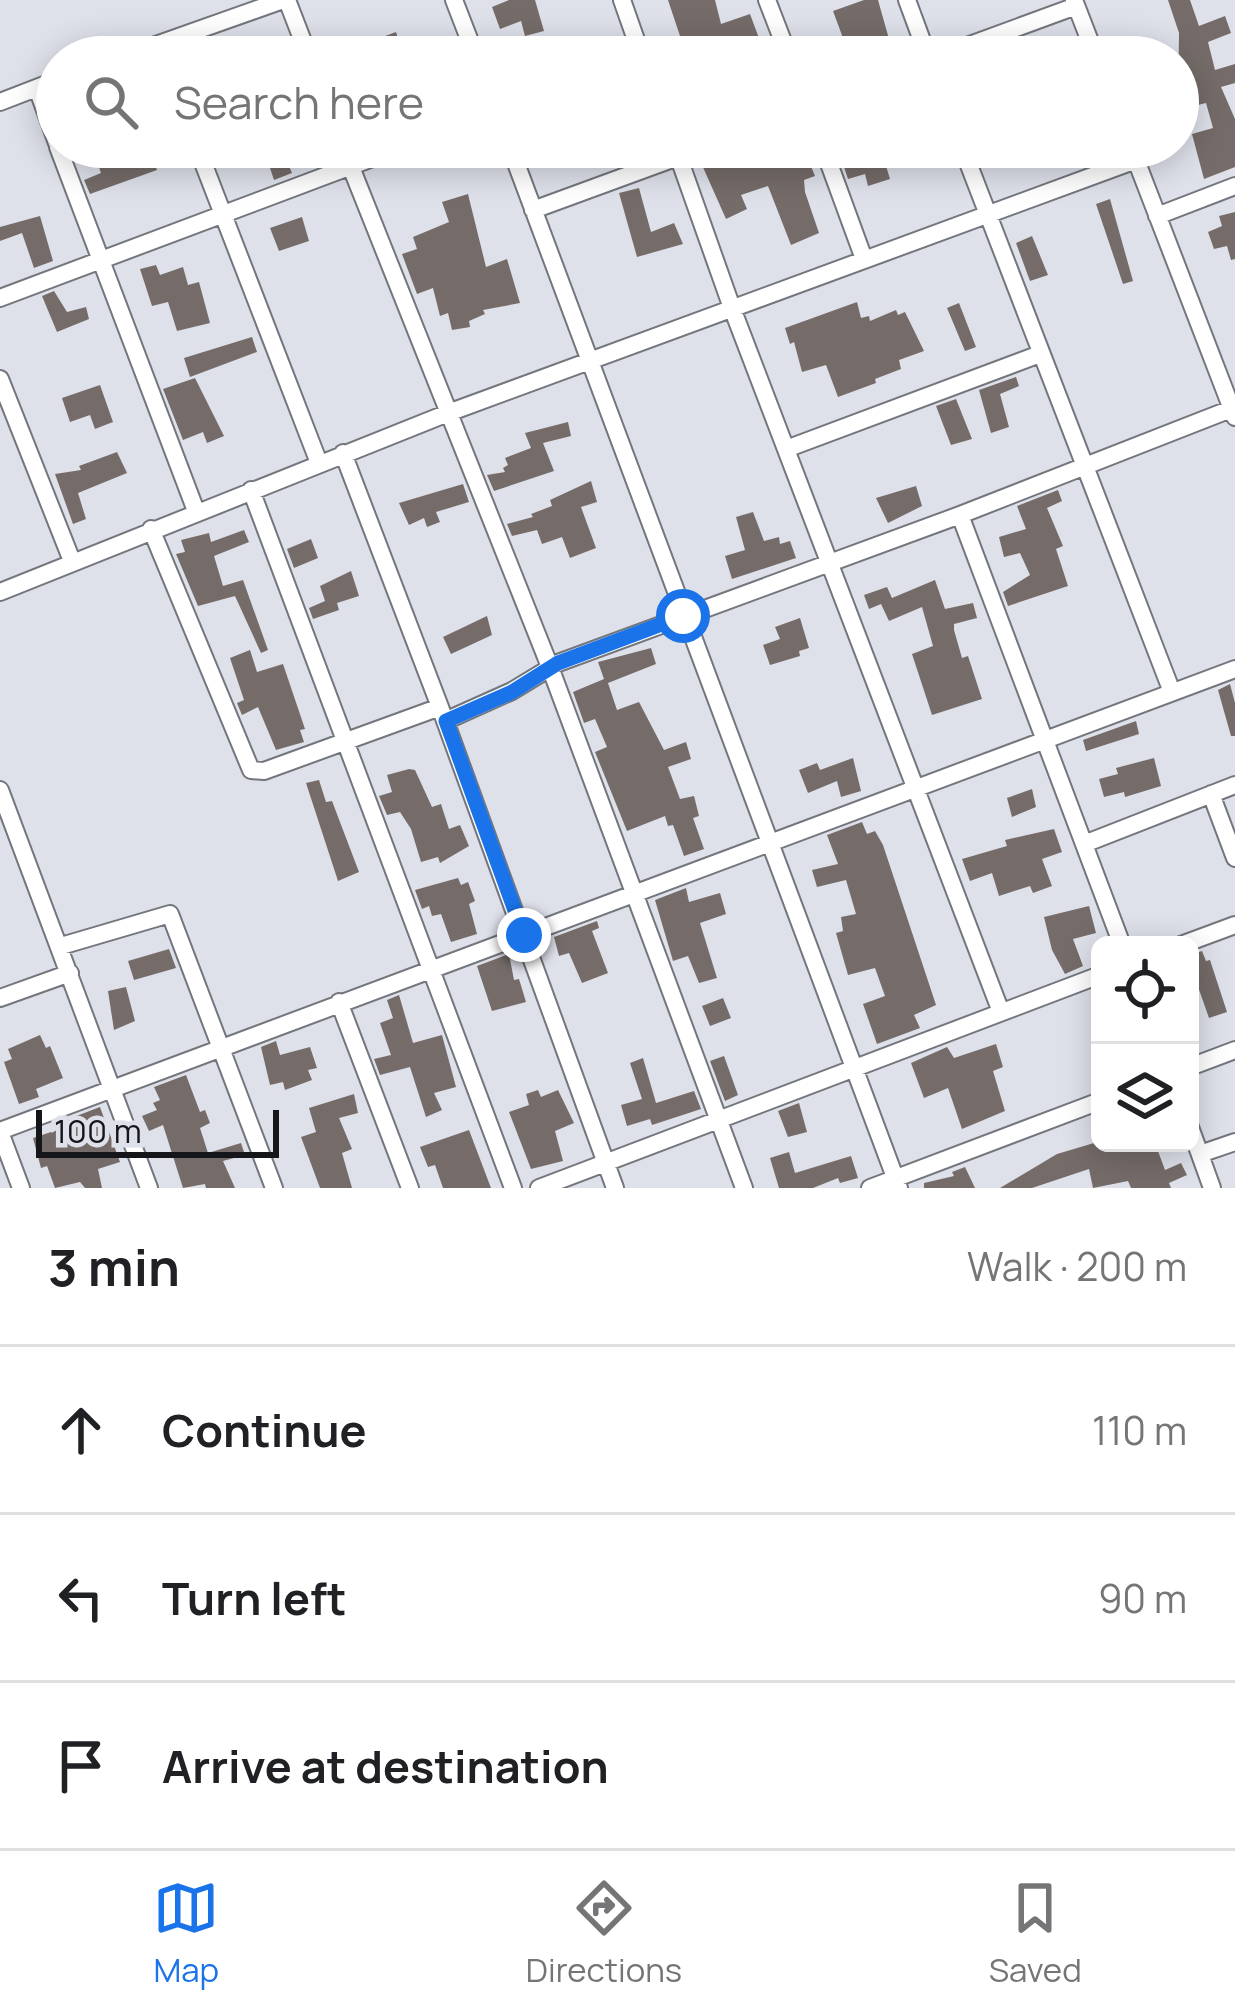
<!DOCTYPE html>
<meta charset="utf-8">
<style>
body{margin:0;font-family:Manrope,sans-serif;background:#f6f6f6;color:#202124}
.controls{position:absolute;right:36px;bottom:36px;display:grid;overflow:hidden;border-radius:18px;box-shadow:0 6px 30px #0003}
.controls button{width:108px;height:108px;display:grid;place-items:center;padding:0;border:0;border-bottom:3px solid #e0e0e0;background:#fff;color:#202124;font:60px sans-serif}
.scale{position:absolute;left:36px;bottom:30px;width:243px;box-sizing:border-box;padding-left:12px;border:6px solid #151619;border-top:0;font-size:33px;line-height:42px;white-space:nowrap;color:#151619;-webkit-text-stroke:9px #dee1ea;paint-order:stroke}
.stop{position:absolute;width:36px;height:36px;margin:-27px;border:9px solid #1a73e8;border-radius:50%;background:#fff}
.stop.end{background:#1a73e8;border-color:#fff;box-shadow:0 3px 12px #0008}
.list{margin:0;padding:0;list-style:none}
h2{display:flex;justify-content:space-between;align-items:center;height:156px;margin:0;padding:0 48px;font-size:51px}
h2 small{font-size:39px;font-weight:400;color:#757577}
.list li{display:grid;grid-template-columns:78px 1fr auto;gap:36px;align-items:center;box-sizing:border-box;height:168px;padding:0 48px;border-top:3px solid #e0e0e0}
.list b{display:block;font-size:45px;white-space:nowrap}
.list em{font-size:39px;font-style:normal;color:#757577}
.icon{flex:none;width:66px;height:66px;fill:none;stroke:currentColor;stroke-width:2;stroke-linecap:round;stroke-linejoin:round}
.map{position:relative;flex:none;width:1235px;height:1188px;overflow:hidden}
.search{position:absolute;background:#fff;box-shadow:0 6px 30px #0003;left:36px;right:36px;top:36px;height:132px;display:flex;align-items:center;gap:30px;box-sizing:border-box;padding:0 42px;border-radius:66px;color:#757577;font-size:45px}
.sheet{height:660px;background:#fff}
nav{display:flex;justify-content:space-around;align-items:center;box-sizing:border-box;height:168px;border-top:3px solid #e0e0e0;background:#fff;font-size:33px;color:#757577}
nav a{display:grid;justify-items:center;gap:6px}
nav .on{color:#1a73e8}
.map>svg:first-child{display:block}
</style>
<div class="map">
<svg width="1235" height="1188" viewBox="0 0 1235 1188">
<rect width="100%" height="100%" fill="#dee1ea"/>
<!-- building -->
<path fill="#756c69" d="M509 0H535L544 31 525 36 521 21 500 29 492 7Z
M668 0H715L721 24 750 14 766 57H687Z
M864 0H878L889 39 868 42 874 57H850L833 11Z
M1168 0H1190L1199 26 1225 16 1231 33 1208 42 1215 70 1235 64V83L1221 87 1235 119V167L1204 179 1192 134 1213 128 1206 103 1178 110 1179 33Z
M396 32 404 57H364L358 46Z
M92 147H112L116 159 149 147 157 170 90 194 84 180 101 173Z
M263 147H281L292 173 274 180Z
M765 149 772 163 777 160 779 165 806 154 815 176 804 180 805 192 819 233 791 245 768 186 741 195 747 209 726 219 702 165 747 152 749 157Z
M883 156 890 179 868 186 865 174 848 179 844 167Z
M639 188 651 232 674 223 683 244 637 257 619 193Z
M468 194 486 267 507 259 520 303 483 310 485 314 469 321 470 327 452 330 448 313 440 316 433 288 417 294 402 254 417 249 413 237 449 222 442 202Z
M1110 199 1133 281 1123 284 1096 204Z
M1235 212V259L1231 260 1227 246 1214 249 1208 232 1222 226 1219 216Z
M40 216 53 261 34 268 22 233 0 241V227Z
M302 217 309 241 279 251 270 228Z
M1032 236 1048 275 1030 281 1016 243Z
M156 265 160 275 183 267 188 285 199 282 210 323 177 331 168 302 152 306 140 269Z
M54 291 67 312 86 307 89 319 57 332 42 296Z
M857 302 861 318 869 316 870 321 896 310 898 315 905 312 924 351 899 360 901 369 875 379 876 383 838 397 826 365 802 372 794 342 790 344 785 328Z
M959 303 976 347 965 351 947 308Z
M252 337 257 352 190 377 184 358Z
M1016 377 1019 386 1000 394 1009 427 991 433 979 390Z
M195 378 224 436 207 443 203 432 183 440 163 389Z
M100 385 113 422 95 429 90 415 70 422 62 398Z
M956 399 972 439 951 445 936 406Z
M568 422 571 436 543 443 554 471 494 491 487 475 505 472 503 468 508 465 505 458 531 448 525 433Z
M117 452 127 473 78 493 86 519 73 524 55 474 81 470 79 466Z
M591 481 597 502 581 507 596 548 570 558 562 537 542 544 537 530 512 536 507 524 533 517 531 514 552 506 550 500Z
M463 484 469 502 436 512 440 522 427 527 424 518 409 525 399 503Z
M916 486 922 506 888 523 876 498Z
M1058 490 1062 501 1047 508 1063 546 1056 549 1068 586 1008 606 1003 592 1030 575 1020 553 1004 557 999 537 1026 529 1017 506Z
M753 512 764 541 779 537 780 544 790 541 796 558 732 579 725 556 745 550 736 517Z
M244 530 249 542 214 556 223 586 243 580 268 650 261 653 235 596 198 606 176 554 185 552 181 540 209 533 211 542Z
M311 539 318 558 294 568 287 549Z
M351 571 359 596 337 603 339 610 313 619 309 608 325 601 320 586Z
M935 580 945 609 973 603 977 618 954 624V630L962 658 968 656 982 699 932 715 912 654 933 646 922 607 889 621 881 604 869 609 864 595 887 587 892 598Z
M487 616 492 635 451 654 443 637Z
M800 618 809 648 799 651 800 656 770 665 763 645 780 639 775 627Z
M651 648 656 664 608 683 617 710 639 702 664 750 686 742 691 759 668 767 680 799 694 796 699 816 693 818 704 849 684 856 673 825 668 826 665 816 627 831 595 752 607 747 595 719 584 723 573 692 604 679 598 662Z
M250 650 257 672 283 664 305 729 300 730 304 742 276 750 258 707 242 715 237 703 244 700 230 658Z
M1230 684 1235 703V736H1231L1218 690Z
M1136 721 1139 734 1086 751 1083 740Z
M853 758 861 791 841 797 837 781 808 793 799 770 817 763 820 770Z
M1154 758 1161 786 1125 797 1124 792 1104 797 1099 779 1118 774 1116 768Z
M409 769 415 770 432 807 441 804 449 829 460 825 469 846 440 863 438 857 421 862 411 829 400 812 387 815 379 796 392 792 387 775Z
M319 780 326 802 332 801 359 872 338 881 306 783Z
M1032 789 1036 807 1012 817 1007 798Z
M862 822 867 834 875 831 883 845 936 1005 914 1015 920 1028 877 1044 863 1004 885 996 875 968 848 975 836 933 843 931 841 917 856 914 846 880 817 887 812 870 838 864 827 835Z
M1054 829 1062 852 1042 859 1052 886 1033 893 1030 886 999 896 992 873 970 881 962 859 1007 846 1005 840Z
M458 878 461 885 468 882 475 901 469 904 477 934 451 942 441 914 432 916 429 906 422 909 415 890Z
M686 888 689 902 720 893 726 914 700 923 717 978 699 983 688 956 673 961 655 900Z
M1089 906 1096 933 1073 939 1083 966 1065 974 1052 950 1044 917Z
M597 921 599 928 592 931 608 973 582 983 569 953 559 956 554 937Z
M169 949 176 968 134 980 128 961Z
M1202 951 1206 961 1210 960 1227 1012 1209 1018 1190 964V955Z
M509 954 514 980 519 979 526 1002 492 1011 477 966Z
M126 987 135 1021 114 1030 108 991Z
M399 995 413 1043 442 1035 456 1087 434 1093 442 1110 426 1117 410 1067 380 1075 374 1059 391 1055 380 1023 393 1018 387 1000Z
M723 998 731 1018 710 1026 702 1006Z
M40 1035 46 1048 50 1046 63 1078 36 1089 39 1097 19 1104 4 1062 12 1059 8 1049Z
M276 1041 280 1055 310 1047 317 1068 308 1070 312 1080 285 1090 283 1082 270 1085 261 1047Z
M996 1044 1003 1067 993 1071 1005 1111 962 1129 948 1088 924 1098 911 1063 947 1047 954 1058Z
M724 1056 738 1095 725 1101 710 1061Z
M643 1058 656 1103 694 1091 701 1109 652 1125 650 1119 627 1126 621 1105 642 1099 630 1063Z
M186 1075 200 1112 205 1110 210 1123 200 1128 208 1153 241 1143 245 1155 223 1161 235 1188H206L205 1184 183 1188 163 1125 149 1131 142 1116 157 1110 153 1103 160 1100 154 1087Z
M538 1090 541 1097 558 1090 574 1123 555 1131 563 1161 531 1169 509 1112 529 1105 526 1094Z
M354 1094 358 1113 339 1118 352 1149 342 1153 352 1188H320L301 1137 316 1132 309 1108Z
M799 1103 807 1132 788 1137 778 1111Z
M100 1107 120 1162 98 1169 102 1188H85L80 1182 55 1188 47 1166 41 1168 33 1138 60 1129 58 1123Z
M469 1130 491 1188H443L435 1165 428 1167 420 1147Z
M1094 1143H1155L1165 1170 1181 1163 1187 1175 1169 1183 1171 1188H1131L1128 1181 1093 1188 1089 1169 1032 1188H1000L1057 1154Z
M789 1152 795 1173 851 1156 858 1178 840 1183 838 1178 813 1188H779L770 1158Z
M965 1167 975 1188H924V1183L954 1176 952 1172Z"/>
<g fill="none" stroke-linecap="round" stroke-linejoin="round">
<!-- street casing -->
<g stroke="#73767d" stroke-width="20">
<path id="street" d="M287 0 309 57
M454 0 476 57
M622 0 642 57
M767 0 789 57
M907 0 928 57
M1074 0 1096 57
M122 57 283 0
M937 57 1076 6
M37 88 57 143
M0 102 57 80
M58 147 196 511
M197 147 319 463
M343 147 550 667 744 1188
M510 147 899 1188
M675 147 732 308 1001 1012
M823 147 864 259
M962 147 1172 692
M1131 147 1235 417
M533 210 705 147
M1157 216 1235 186
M0 298 402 147
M0 379 72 561
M786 449 1040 354
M343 453 440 707 615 1188
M251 490 513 1188
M960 515 1122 945
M151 529 251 770 264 771 440 707
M0 592 448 413 1136 160
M445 721 512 691 558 663 960 515 1231 409
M0 790 149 1188
M1211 794 1235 858
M1084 844 1235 785
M1181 945 1235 925
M61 946 170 914 274 1188
M0 998 70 973
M339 1002 410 1188
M1190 1067 1235 1050
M1190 1127 1212 1188
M0 1131 1235 669
M0 1132 21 1188
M1200 1154 1235 1142
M539 1188 1100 975
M870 1188 1100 1101"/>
</g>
<!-- street -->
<use href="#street" stroke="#fff" stroke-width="16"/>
</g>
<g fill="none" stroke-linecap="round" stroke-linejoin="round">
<!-- route -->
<path stroke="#1a73e8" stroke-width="15" d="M524 935 446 721 512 692 558 663 683 616"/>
</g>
</svg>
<div class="controls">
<button><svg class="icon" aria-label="locate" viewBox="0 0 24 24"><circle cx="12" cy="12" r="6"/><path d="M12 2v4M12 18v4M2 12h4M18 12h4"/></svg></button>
<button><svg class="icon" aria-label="layers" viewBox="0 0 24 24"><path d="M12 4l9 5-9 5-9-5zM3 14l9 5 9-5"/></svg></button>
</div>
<div class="scale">100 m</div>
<div class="stop" style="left:683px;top:616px"></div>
<div class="stop end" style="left:524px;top:935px"></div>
<div class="search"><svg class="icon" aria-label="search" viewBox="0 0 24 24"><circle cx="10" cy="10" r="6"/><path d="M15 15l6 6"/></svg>Search here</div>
</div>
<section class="sheet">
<h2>3 min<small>Walk · 200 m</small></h2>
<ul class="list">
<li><svg class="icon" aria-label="ahead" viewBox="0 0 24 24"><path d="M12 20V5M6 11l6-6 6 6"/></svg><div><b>Continue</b></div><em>110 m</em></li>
<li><svg class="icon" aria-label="left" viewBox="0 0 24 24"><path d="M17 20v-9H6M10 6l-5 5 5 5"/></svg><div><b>Turn left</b></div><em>90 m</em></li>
<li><svg class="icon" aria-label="arrive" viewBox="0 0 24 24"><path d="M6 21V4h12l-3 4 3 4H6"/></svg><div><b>Arrive at destination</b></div></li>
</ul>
</section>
<nav>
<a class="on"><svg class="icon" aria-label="map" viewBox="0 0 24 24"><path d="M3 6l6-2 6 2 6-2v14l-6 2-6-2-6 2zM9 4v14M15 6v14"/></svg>Map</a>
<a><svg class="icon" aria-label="directions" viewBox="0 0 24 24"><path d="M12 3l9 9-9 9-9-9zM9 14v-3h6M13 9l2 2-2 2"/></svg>Directions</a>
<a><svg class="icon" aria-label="saved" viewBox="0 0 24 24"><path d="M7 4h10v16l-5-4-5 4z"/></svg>Saved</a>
</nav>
